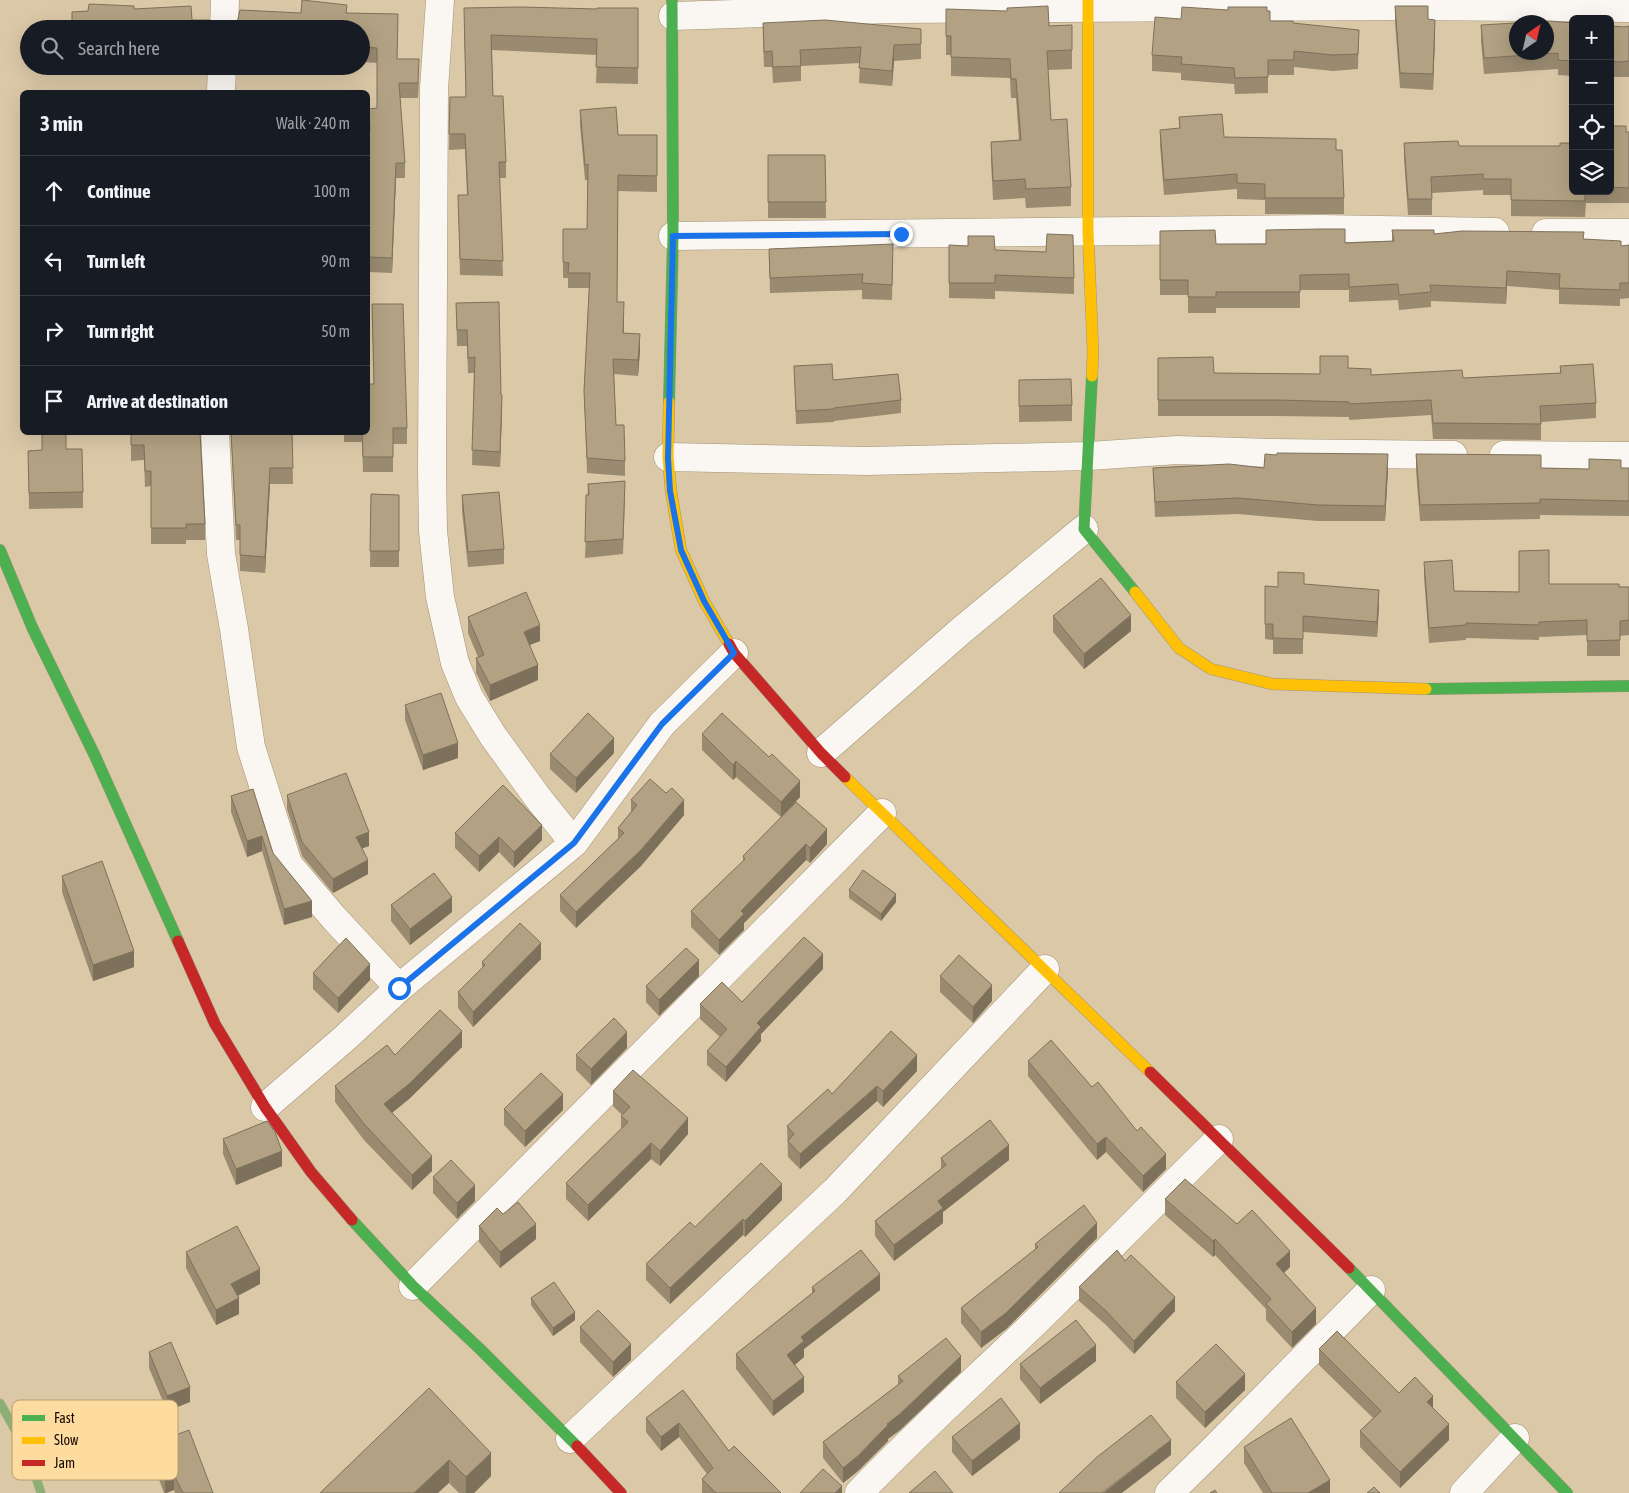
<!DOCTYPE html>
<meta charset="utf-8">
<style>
body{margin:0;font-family:"Asap Condensed",sans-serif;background:#242831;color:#f1f3f6}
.controls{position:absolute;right:15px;top:15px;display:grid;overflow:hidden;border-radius:8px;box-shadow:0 5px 20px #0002}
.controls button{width:45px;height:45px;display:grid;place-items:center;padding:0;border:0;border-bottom:1px solid #363941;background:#171b24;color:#f1f3f6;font:25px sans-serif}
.compass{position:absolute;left:1509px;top:15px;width:45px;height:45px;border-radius:50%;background:#171b24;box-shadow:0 5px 20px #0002;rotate:34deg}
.stop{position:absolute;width:15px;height:15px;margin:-11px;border:4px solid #1a73e8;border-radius:50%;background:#fff}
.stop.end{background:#1a73e8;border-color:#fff;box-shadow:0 1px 5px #0008}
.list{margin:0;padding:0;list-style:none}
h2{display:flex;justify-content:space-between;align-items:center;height:65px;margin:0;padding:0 20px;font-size:21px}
h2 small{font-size:16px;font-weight:400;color:#9ea1a6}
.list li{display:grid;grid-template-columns:32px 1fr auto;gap:15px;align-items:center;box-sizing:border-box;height:70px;padding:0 20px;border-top:1px solid #363941}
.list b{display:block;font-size:19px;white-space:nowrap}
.list em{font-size:16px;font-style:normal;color:#9ea1a6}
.icon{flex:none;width:28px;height:28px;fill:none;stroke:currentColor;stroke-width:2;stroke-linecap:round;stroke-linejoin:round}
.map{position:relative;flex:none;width:1629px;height:1493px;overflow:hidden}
.search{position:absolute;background:#171b24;box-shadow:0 5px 20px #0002;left:20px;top:20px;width:350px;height:55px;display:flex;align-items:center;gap:12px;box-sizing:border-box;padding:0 18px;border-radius:28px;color:#9ea1a6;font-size:19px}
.panel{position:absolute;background:#171b24;box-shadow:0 5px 20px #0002;left:20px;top:90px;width:350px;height:345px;border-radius:8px}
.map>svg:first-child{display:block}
</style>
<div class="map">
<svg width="1629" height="1493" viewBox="0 0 1629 1493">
<rect width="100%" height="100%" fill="#dbc8a7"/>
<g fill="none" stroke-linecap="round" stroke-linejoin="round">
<!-- stream -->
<path stroke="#8daf76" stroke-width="9" d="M0 1403 27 1451 41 1493"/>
<!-- street casing -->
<g stroke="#a19378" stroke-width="29">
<path id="street" d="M440 0 434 89 432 470 433 531 440 597 455 663 469 697 493 736 538 798 574 843
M673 16 890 9 1403 6 1629 8
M224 29 225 0
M221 92 222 66
M1546 233H1629
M673 236 1320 229 1495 232
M215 432 221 554 234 629 251 747 288 864 334 918 399 988
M1504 455 1629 456
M668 457 867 461 1089 456 1177 450 1271 453 1453 455
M821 753 963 629 1084 529
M265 1107 345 1038 399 988 574 843 662 724 734 653
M413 1286 882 813
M570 1439 835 1191 1045 969
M859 1493C922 1427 990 1367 1055 1303 1110 1248 1164 1193 1219 1139
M1169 1493 1211 1452 1371 1290
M1464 1493 1515 1438"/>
</g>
<!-- fast casing -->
<g stroke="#a19378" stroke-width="12">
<path id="fast" d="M1092 376 1084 529 1135 592
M669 402 673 236 672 0
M0 550 32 627 95 756 178 941
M1426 689 1629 686
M352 1220 413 1286 480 1349 577 1446
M1349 1268 1567 1493"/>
</g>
<!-- slow casing -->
<g stroke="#a19378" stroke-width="12">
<path id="slow" d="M1088 0V231L1093 352 1092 376
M669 402 668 457 671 491 681 550 704 601 729 644
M1135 592 1179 648 1211 669 1272 684 1426 689
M845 777 1150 1072"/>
</g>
<!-- jam casing -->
<g stroke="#a19378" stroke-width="12">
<path id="jam" d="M729 644 734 653 821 753 845 777
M178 941 215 1024 265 1107 311 1172 352 1220
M1150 1072 1349 1268
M577 1446 621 1493"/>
</g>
<!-- street -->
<use href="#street" stroke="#faf7f2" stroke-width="28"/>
<!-- fast -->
<use href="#fast" stroke="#4caf50" stroke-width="11"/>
<!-- slow -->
<use href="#slow" stroke="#ffc107" stroke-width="11"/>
<!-- jam -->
<use href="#jam" stroke="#c62828" stroke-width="11"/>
</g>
<!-- wall -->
<path fill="#998a70" d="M1395 6 1428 19 1435 35 1433 90 1400 88 1395 22Z
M638 8V84L596 83 597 55 492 50 493 96 506 162V178H499L503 276 460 275 458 195H467L465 149 449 150 450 97H466L464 24 597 9Z
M946 9 1049 26 1072 25V69L1048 70 1051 120 1071 187V206L1026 208 1025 198 993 200 991 161V142L1019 140 1016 98H1011L1010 78 951 76V55H946Z
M1267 11 1270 21 1359 30 1358 69 1333 71 1294 67V75H1268V93L1235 94 1234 84 1181 80V73L1152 71V55L1181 19Z
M301 13H347L398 29 397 59 419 83 418 98H400L405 163V178H396L392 273 368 272V130H369V109L377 108V63L361 62V29Z
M763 23 921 29V59L894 61 892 86 859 83 860 63 801 66V81L773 83 772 67H764L763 39Z
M1573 23V76L1558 75V69L1484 74 1481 41V25Z
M1610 26 1624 27 1629 26V77H1610Z
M163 66H207L206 67 163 69Z
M239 66H268V73L239 72Z
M580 110 618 135 657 176V192L618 191 617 302 624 318V333L640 350 638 376 614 374 616 425 625 461V476L587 473 584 391 589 288H568V278H563V229H587L588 180H585L580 125Z
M1179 117 1224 137 1336 150 1344 198V214H1265V200L1237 199V189L1164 195 1160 145V130L1179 128Z
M1610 126 1626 132H1629V203H1586L1585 217 1511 216V195H1483V190L1432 193V215H1408L1404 159V143L1459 146 1573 191H1610Z
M768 155H825L826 218H768Z
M1392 230 1434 234 1584 239 1621 246 1629 245V298L1620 299V306L1559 304V290L1507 286 1506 304 1431 301V307L1399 310 1398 300 1349 302V290H1300V308H1216V313H1188V295H1160V231L1216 244H1266L1392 241Z
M968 236 995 250 1074 278V294L995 291V299L949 298V245L968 246Z
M769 249 893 259 892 300 862 299V290L770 293Z
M456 303 501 395 502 410 500 467 472 465 474 373H468L467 346H457Z
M372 304 407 428V444H393V472H363L362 442H344V432H368L374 384Z
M1158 358 1214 373 1320 374 1348 368 1371 375 1463 378 1560 373V366L1596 403V418L1541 422V440L1433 439 1431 415 1349 420V417L1277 416H1158Z
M794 366 833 380 901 400V413L834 421V422L796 424Z
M1019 380 1072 405V421L1019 422Z
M131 432H200L205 524V540H186V544H151V486L145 487 144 460 131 461Z
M231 432H292L293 484H270L265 573 240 571V540H236Z
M66 449 83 492V508L29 509 28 451Z
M1416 454 1541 468 1589 469 1629 468V516L1540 515V519L1420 521 1416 470Z
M1153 468H1264L1388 470 1385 521H1318L1238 514 1155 517Z
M588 484 625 497 623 554 585 558Z
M371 494 399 495V567H370Z
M462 495 504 549V564L468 567 462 511Z
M1424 562 1454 591 1519 592 1549 584 1629 587V635L1620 636V656H1587V635L1539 637V640L1466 638V640L1429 643 1424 577Z
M1304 584 1379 605 1377 637 1303 632V654H1273V640L1265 639V586L1278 587Z
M1053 616 1131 631 1084 669 1053 632Z
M468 617 540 641 530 645 538 680 490 701 476 673V658L478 657 468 633Z
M405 705 458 758 423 770 405 720Z
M702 734 800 797 781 817 736 777 733 780 702 750Z
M614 753 576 793 550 769V754Z
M253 789 273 853 312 917 284 925 262 851 247 857 231 812V796Z
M287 795 369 846 362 848 368 874 333 893 302 856 287 809Z
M631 800 684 815 641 866 576 928 560 911V895L618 839V828L631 812Z
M796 802 827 844 810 863 806 860 744 923V930L719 955 691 927V911L743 862V856Z
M455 833 542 840 514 868 499 852 479 872 455 848Z
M62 876 134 967 93 981 62 892Z
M849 890 896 902 881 921 849 898Z
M391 905 452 912 410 945 391 921Z
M541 959 473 1027 458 1008V992L482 969V962Z
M823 969 761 1034V1041L726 1082 707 1065V1051L720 1037 700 1019V1004L742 1002Z
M313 973 370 980 338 1013 313 989Z
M699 976 659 1016 646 1002V986Z
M940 976 992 1001 973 1023 940 992Z
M462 1047 409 1099 392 1113 432 1171 412 1190 364 1140 335 1102V1086L395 1055Z
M627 1048 591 1085 576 1070V1055Z
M1028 1061 1092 1087 1166 1169 1143 1192 1106 1152 1097 1160 1028 1076Z
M917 1071 883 1107 877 1101 800 1169 788 1157 787 1126 832 1094Z
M613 1091 688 1134 660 1166 651 1159 588 1221 566 1199V1183L621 1129V1116L622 1115 613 1106Z
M504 1109 563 1110 525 1147 504 1125Z
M223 1139 282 1166 236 1185 223 1154Z
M941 1158 1009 1160 943 1212V1223L894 1261 875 1236V1221L941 1169Z
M433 1177 475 1201 457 1219 433 1193Z
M1165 1199 1290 1267 1284 1273 1316 1324 1292 1348 1266 1320V1309L1215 1255 1213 1257 1165 1215Z
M782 1200 745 1237 743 1235 670 1304 646 1280V1264Z
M503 1214 536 1239 500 1268 479 1242V1226Z
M1097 1238 1006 1329 981 1348 961 1323V1308L1035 1250V1244Z
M186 1252 260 1284 238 1296 239 1314 216 1325 186 1268Z
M1125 1261 1175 1311 1134 1354 1106 1325 1079 1301V1287Z
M812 1287 880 1290 804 1349V1357L795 1365 804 1392 773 1416 736 1369V1354L812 1293Z
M531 1298 575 1320 553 1336 531 1305Z
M580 1327 631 1360 613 1377 580 1342Z
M1319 1349 1399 1393 1433 1408 1449 1440 1400 1488 1360 1447V1431L1373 1418 1319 1365Z
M149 1352 190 1402 167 1411 149 1368Z
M1096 1361 1040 1404 1020 1379V1364Z
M961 1372 900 1430 888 1439V1441L858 1471 843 1483 823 1458V1442L898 1385V1376Z
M1176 1382 1245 1390 1205 1428 1176 1398Z
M429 1388 491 1476 474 1493H459L449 1483Z
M683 1390 729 1451 781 1493H702V1479L707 1474 679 1437 661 1451 646 1432V1418Z
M952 1437 1020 1439 972 1476 952 1452Z
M152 1444 213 1493H175L174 1490 167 1493H164L152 1460Z
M1244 1447 1330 1493H1263L1244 1463Z"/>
<!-- shaded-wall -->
<path fill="#7d715b" d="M1435 20V35L1433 90V74Z
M894 45V61L892 86V71Z
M396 163V178L392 273V258Z
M1507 271V286L1506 304V288Z
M640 334V350L638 376V360Z
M502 395V410L500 467V452Z
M1388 454V470L1385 521V506Z
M270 468V484L265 573V557Z
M1379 590V605L1377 637V622Z
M1131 615V631L1084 669V654Z
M540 625V641L524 647V632Z
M538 665V680L490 701V685Z
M614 738V753L576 793V778Z
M458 743V758L423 770V755Z
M736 761V777L733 780V765Z
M800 781V797L781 817V802Z
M684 800V815L641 866 576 928V912Z
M542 825V840L514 868V852Z
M827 829V844L810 863V848Z
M369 832V846L356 851V837Z
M262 836V851L247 857V841Z
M499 837V852L479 872V856Z
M806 844V860L744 923V930L719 955V940L741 911Z
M368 860V874L333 893V879Z
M896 894V902L881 921V914Z
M452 897V912L410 945V929Z
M312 901V917L284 925V909Z
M541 943V959L473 1027V1012Z
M134 951V967L93 981V965Z
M823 954V969L761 1034V1041L726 1082V1067L757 1023Z
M699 960V976L659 1016V1000Z
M370 964V980L338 1013V998Z
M992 985V1001L973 1023V1007Z
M462 1031V1047L409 1099 384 1119V1104Z
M627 1032V1048L591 1085V1069Z
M917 1055V1071L883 1107V1091Z
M877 1086V1101L800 1169V1154Z
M563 1094V1110L525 1147V1131Z
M688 1118V1134L660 1166V1151Z
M1106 1137V1152L1097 1160V1144Z
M651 1143V1159L588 1221V1205Z
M1009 1145V1160L943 1212V1223L894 1261V1245L938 1201Z
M282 1151V1166L236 1185V1169Z
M1166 1154V1169L1143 1192V1176Z
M432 1156V1171L412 1190V1175Z
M782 1184V1200L745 1237V1221Z
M475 1185V1201L457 1219V1203Z
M743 1219V1235L670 1304V1288Z
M1097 1223V1238L1006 1329 981 1348V1332Z
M536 1224V1239L500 1268V1252Z
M1215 1239V1255L1213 1257V1241Z
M1290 1251V1267L1276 1280V1264Z
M260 1269V1284L231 1299V1284Z
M880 1274V1290L804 1349V1357L787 1371V1355L801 1337Z
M1175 1297V1311L1134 1354V1341Z
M239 1298V1314L216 1325V1310Z
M1316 1308V1324L1292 1348V1332Z
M575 1312V1320L553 1336V1328Z
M631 1344V1360L613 1377V1362Z
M1096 1345V1361L1040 1404V1388Z
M961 1356V1372L900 1430 888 1439V1441L858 1471 843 1483V1468L887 1424Z
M1245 1374V1390L1205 1428V1412Z
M804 1377V1392L773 1416V1401Z
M190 1387V1402L167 1411V1396Z
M1433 1396V1412L1427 1402Z
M679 1423V1437L661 1451V1437Z
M1020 1423V1439L972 1476V1461Z
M1449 1424V1440L1400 1488V1472Z
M1171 1440V1455L1122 1493H1103Z
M491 1453V1476L474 1493H466V1477Z
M449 1460V1483L438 1493H414Z
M174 1475V1490L165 1493V1478Z
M1330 1480V1493H1308Z
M842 1486V1493H835Z"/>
<!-- building -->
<path fill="#b2a182" stroke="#7d715b" d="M302 0 347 5 346 13 398 14 397 59H419L418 83H399L405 163H396L392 258 368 257V130H370L369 109 377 108V48L361 47V29H227L232 28 237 23 240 10 301 13Z
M89 4 134 6V9L191 6 192 20H210L215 27 221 29H72V12L88 11Z
M1048 6 1049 26 1072 25V50L1047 51 1051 120 1067 119 1071 187 1026 189 1025 179 993 181 991 142 1021 140 1016 79H1011L1010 59 951 57V36H946V9L1007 11V8Z
M1395 6H1428V19L1435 20 1433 74 1400 73Z
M521 7 597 9V8H638V68L596 67 597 39 491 35 493 96H503L506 162H499L503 261 460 259 458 195H468L465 134H449L450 97H466L464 8Z
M1182 7 1228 10V7H1267V11H1270V21H1293V23L1359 30 1358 54 1333 55 1294 51V60H1268V77L1235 78 1234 68 1181 64 1182 57 1152 55 1155 17 1181 19Z
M825 20 921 29V44L894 45 892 71 859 68 861 47 800 50 801 66 773 67 772 51 764 52 763 23Z
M1550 21 1573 23V61L1558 60V53L1484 58 1481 25 1516 23V52H1546V22H1524Z
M1610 26 1624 27 1629 26V61L1619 62 1610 61Z
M616 107 618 135H657V176L618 175 617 302H624L623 333 640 334 638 360 613 359 616 425H624L625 461 587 458 584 391 590 273H568L569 263 563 262V229H587L588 164 585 165 580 110Z
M1222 114 1224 137 1336 139V150H1342L1344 198H1265V184L1237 183V174L1164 180 1160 130 1180 128 1179 117Z
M1610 126H1626V132H1629V188L1610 187Z
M1458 141 1459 146H1560V143H1573V191H1585V201L1511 200V179H1483V174L1431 177 1432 199H1408L1404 143Z
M768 155H825L826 202H768Z
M1320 229H1345V243L1394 241 1392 230H1434V234L1462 231 1584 232 1583 239 1621 241V246L1629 245V283H1620V290L1559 288 1560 274 1507 271 1506 288 1430 285 1431 292 1399 295 1398 284 1349 287V274L1300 275V292H1216V297H1188V280H1160V231L1215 230 1216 244H1266V230Z
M1047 234 1073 235 1074 278 995 275V283H949V245L968 246V236H994L995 250 1046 252Z
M893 244 892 285 862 283 863 274 770 278 769 249Z
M499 302 501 395H502L500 452 472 450 475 357 468 358 467 330H457L456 303Z
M372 304H403L407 428H393V457H363L362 432H368V384H374Z
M1320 356H1348V368L1371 369V375L1462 370 1463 378 1561 373 1560 366 1593 364 1596 403 1540 406 1541 424 1433 423 1431 400 1349 404V402L1277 400H1158V358L1213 357 1214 373 1320 374Z
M832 364 833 380 898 374 901 400 834 408V409L796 411 794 366Z
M1071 379 1072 405 1019 406V380Z
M42 432H66V449H82L83 492 29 493 28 451 42 450Z
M131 432H200L205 524H186V528H151V471H145L144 445H131Z
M231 432H292L293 468H270L265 557 240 555V525H236Z
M1277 453 1388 454 1385 506 1318 505 1238 498 1155 502 1153 468 1229 464 1264 468 1265 454 1277 455Z
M1416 454 1541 455V468L1589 469V459L1621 460V468H1629V501L1540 499V503L1420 505Z
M625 481 623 539 585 542 586 495H589L588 484Z
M499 492 504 549 468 552 462 495Z
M371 494 399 495V551H370Z
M1549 550V584H1619V587H1629V620L1620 621V640L1587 641V620L1539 622V625L1466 623V625L1429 628 1424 562 1452 560 1454 591 1519 592V551Z
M1278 572 1304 573V584L1379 590 1377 622 1303 616V639L1273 638V624H1265V586L1278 587Z
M1101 578 1131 615 1084 654 1053 616Z
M526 592 540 625 524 632 538 665 490 685 476 658 484 655 468 617Z
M441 693 458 743 423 755 405 705Z
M588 713 614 738 576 778 550 754Z
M722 713 769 757 772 754 800 781 781 802 736 761 733 765 702 734Z
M346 773 369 832 356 837 368 860 333 879 302 842 287 795Z
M650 779 666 793 672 788 684 800 641 850 576 912 560 895 624 833 618 828 637 805 631 800Z
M503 785 542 825 514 852 499 837 479 856 455 833Z
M253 789 273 853 312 901 284 909 262 836 247 841 231 796Z
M796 802 827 829 810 848 806 844 741 911 744 914 719 940 691 911 745 859 743 856Z
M102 861 134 951 93 965 62 876Z
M863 870 896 894 881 914 849 890Z
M434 873 452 897 410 929 391 905Z
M520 923 541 943 473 1012 458 992 485 965 482 962Z
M804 937 823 954 757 1023 761 1027 726 1067 707 1051 727 1029 700 1004 722 982 742 1002Z
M346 938 370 964 338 998 313 973Z
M686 948 699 960 659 1000 646 986Z
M959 955 992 985 973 1007 940 976Z
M440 1010 462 1031 409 1084 384 1104 432 1156 412 1175 364 1124 335 1086 387 1045 395 1055Z
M614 1018 627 1032 591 1069 576 1055Z
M891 1031 917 1055 883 1091 877 1086 800 1154 788 1141 794 1134 787 1126 828 1089 832 1094Z
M1051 1040 1092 1087 1098 1082 1137 1131 1141 1127 1166 1154 1143 1176 1106 1137 1097 1144 1028 1061Z
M633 1070 688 1118 660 1151 651 1143 588 1205 566 1183 628 1122 621 1116 630 1107 613 1091Z
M541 1073 563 1094 525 1131 504 1109Z
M990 1120 1009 1145 938 1201 943 1208 894 1245 875 1221 946 1165 941 1158Z
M267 1121 275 1132 282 1151 236 1169 223 1139Z
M451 1160 475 1185 457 1203 433 1177Z
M761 1163 782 1184 745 1221 743 1219 670 1288 646 1264 690 1222 695 1227Z
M1185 1179 1237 1224 1252 1210 1290 1251 1276 1264 1316 1308 1292 1332 1266 1304 1271 1299 1215 1239 1213 1241 1165 1199Z
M518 1202 536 1224 500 1252 479 1226 497 1208 503 1214Z
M1084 1205 1097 1223 1006 1313 981 1332 961 1308 1038 1247 1035 1244Z
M237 1226 260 1269 231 1284 239 1298 216 1310 186 1252Z
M861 1250 880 1274 801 1337 804 1341 787 1355 804 1377 773 1401 736 1354 815 1291 812 1287Z
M1117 1250 1125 1261 1131 1255 1175 1297 1134 1341 1106 1311 1079 1287Z
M554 1282 575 1312 553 1328 531 1298Z
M598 1310 631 1344 613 1362 580 1327Z
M1076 1320 1096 1345 1040 1388 1020 1364Z
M1337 1331 1399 1393 1415 1377 1433 1396 1427 1402 1449 1424 1400 1472 1360 1431 1381 1411 1319 1349Z
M946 1338 961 1356 900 1414 887 1424 888 1425 858 1456 843 1468 823 1442 903 1381 898 1376Z
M171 1342 190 1387 167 1396 149 1352Z
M1216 1344 1245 1374 1205 1412 1176 1382Z
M429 1388 491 1453 466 1477 449 1460 414 1493H320Z
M683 1390 729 1451 734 1446 781 1493H716L702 1479 713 1468 679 1423 661 1437 646 1418Z
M1001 1398 1020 1423 972 1461 952 1437Z
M1151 1415 1171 1440 1103 1492V1493H1059L1097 1457Z
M1291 1418 1330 1480 1308 1493H1272L1244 1447Z
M189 1430 213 1493H183L174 1475 165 1478 152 1444Z
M823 1469 842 1486 835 1493H800Z
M935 1471 953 1493H909Z
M1374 1487 1380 1493H1367Z
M1215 1490 1217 1493H1210Z"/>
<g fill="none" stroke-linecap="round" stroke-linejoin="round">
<!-- route -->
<path stroke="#1a73e8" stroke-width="6" d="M399 988 574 843 662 724 734 653 704 601 681 550 670 491 668 458 673 236 901 234"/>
</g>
<!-- legend -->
<rect x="12" y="1400" width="166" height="80" rx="8" fill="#fedb9e" stroke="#b89c6f" stroke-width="1"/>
<rect x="22" y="1415" width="23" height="6" fill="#4caf50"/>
<rect x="22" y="1437" width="23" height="7" fill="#ffc107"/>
<rect x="22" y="1460" width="23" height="6" fill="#c62828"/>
<g font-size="14" fill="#150900">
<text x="54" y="1423">Fast</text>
<text x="54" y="1445">Slow</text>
<text x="54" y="1468">Jam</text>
</g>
</svg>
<div class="controls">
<button>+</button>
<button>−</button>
<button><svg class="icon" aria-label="locate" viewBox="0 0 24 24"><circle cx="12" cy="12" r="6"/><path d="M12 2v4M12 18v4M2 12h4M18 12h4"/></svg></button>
<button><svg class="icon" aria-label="layers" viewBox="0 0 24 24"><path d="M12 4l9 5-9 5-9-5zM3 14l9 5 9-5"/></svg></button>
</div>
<svg class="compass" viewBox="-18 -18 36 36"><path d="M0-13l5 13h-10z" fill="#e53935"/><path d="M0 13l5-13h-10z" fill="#9ea1a6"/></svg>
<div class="stop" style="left:399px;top:988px"></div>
<div class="stop end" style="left:901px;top:234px"></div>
<div class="search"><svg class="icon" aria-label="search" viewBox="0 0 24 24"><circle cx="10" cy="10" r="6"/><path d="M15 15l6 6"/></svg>Search here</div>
<section class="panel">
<h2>3 min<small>Walk · 240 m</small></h2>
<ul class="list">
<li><svg class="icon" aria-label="ahead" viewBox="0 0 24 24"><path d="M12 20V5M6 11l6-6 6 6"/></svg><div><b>Continue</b></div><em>100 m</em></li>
<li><svg class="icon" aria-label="left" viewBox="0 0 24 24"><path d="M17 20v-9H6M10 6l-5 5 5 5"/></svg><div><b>Turn left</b></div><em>90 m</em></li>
<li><svg class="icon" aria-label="right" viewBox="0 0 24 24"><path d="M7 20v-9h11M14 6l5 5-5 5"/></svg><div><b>Turn right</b></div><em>50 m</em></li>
<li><svg class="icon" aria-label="arrive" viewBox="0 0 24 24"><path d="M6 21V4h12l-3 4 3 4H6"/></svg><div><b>Arrive at destination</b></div></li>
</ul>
</section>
</div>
